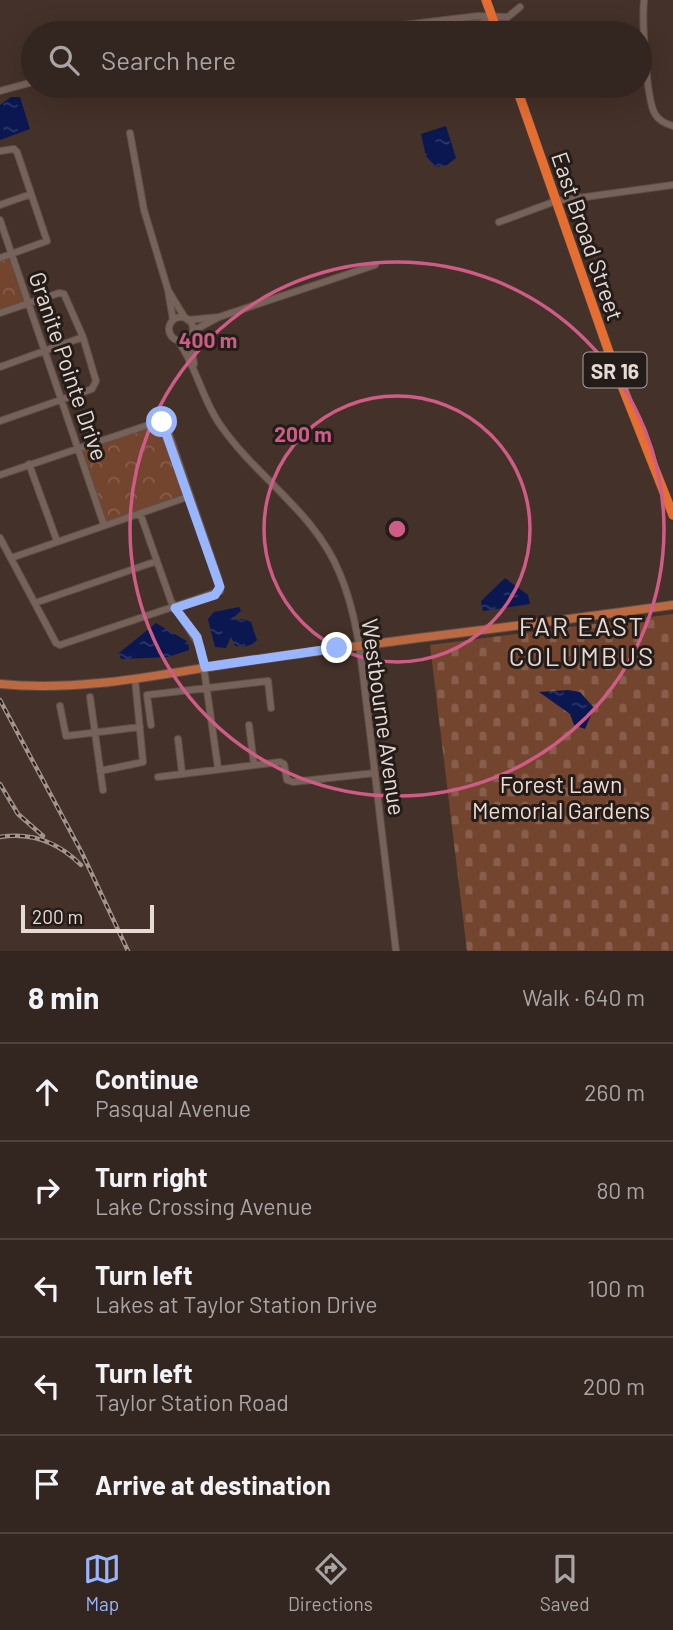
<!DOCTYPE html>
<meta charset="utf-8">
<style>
body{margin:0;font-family:Barlow,sans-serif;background:#3b2d28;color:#f1f3f6}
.scale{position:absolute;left:21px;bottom:18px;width:133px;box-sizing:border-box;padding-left:7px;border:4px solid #e6dad5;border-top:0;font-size:19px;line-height:24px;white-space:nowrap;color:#e6dad5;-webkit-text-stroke:5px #241c18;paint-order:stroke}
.stop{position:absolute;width:21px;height:21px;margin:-16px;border:5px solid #99b5fd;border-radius:50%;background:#fff}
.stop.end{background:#99b5fd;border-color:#fff;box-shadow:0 2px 7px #0008}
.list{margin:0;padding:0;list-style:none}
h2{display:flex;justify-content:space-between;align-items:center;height:91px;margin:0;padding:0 28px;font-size:30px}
h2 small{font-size:23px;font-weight:400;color:#a9a5a4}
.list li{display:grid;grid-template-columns:46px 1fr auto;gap:21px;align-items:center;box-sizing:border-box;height:98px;padding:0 28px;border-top:2px solid #4e423d}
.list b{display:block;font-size:26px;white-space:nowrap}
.list p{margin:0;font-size:23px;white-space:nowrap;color:#a9a5a4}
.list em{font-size:23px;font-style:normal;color:#a9a5a4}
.icon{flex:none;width:38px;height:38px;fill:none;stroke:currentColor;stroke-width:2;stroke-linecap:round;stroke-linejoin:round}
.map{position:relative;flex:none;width:673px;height:951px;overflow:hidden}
.search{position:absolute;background:#33251f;box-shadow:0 7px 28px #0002;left:21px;right:21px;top:21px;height:77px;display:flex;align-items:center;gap:18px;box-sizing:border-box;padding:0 24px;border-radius:38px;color:#a9a5a4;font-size:26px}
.sheet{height:581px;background:#33251f}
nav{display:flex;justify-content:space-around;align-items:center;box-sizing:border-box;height:98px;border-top:2px solid #4e423d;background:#33251f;font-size:19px;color:#a9a5a4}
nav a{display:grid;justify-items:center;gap:4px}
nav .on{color:#99b5fd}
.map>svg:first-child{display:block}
</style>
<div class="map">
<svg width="673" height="951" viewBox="0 0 673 951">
<defs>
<pattern id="cemetery-stones" width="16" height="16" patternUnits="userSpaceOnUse" patternTransform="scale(1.75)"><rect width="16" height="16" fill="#73442e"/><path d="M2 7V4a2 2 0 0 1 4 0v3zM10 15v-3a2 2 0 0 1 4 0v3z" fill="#875e4b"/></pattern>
<pattern id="park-crowns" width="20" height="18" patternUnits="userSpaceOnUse" patternTransform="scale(1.75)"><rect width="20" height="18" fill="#73442e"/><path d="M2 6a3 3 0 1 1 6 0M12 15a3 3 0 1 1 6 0" fill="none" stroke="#875e4b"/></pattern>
<pattern id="water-ripples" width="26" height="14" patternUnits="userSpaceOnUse" patternTransform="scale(1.75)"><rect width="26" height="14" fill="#0a1751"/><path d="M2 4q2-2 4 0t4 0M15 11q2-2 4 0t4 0" fill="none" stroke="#2e3869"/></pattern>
</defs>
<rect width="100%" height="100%" fill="#443129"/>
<!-- cemetery -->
<path fill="url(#cemetery-stones)" d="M673 614V951H467L430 645Z"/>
<!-- park -->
<path fill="url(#park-crowns)" d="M11 254 29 303 0 313V258Z
M165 417 190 496 104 525 78 447Z"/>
<!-- water -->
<path fill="url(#water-ripples)" d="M11 97H20L30 129 0 140V105Z
M446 126 456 158 447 165 436 167 426 156 421 134Z
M505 578 528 595 530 604 483 611 481 601Z
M239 607 241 611 231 620 244 619 251 622 257 640C251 647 244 647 235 646L231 637 226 648 215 647 208 619 214 612Z
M156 623 188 642 189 650 168 657 121 659 119 653Z
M568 690 580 692 594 708 585 729 574 725 570 714 539 692Z"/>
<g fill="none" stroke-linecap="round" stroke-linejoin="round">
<!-- minor casing -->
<g stroke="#5f4f49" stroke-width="8">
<path id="minor" d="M644 0C642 19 646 99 655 114 659 121 666 124 673 126
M337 33 478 16 508 17 520 7
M396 33 479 24 491 19
M138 86H153
M0 91 33 82
M130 133 144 210 168 290
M0 151 14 149 17 152 47 241 0 258
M0 205 31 194
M0 220 104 525
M499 222 556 201 673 185
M0 313 59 293 64 294 83 337 96 381 92 389 0 421
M169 329a12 12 0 1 1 24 0a12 12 0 1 1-24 0Z
M219 317 375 265
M173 320 168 290 185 318
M188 320 219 317 193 331
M190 338 194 364
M178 341C197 367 202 400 221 426 258 479 315 512 340 574 360 622 362 673 369 724 378 800 387 875 396 951
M0 367 83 337
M29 464 57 541
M0 475 160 421 167 428 219 580 220 591 60 645 56 643 0 538
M140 513 171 601 201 648 218 768
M11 558 190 496
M35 603 157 561
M90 697 103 790
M60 706 66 736 140 727
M151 725 147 695 268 681 271 708
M249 725 254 765
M178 739 182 773
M100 771 143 762 135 679
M158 777 280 762 284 764 287 780 293 782 375 773"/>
</g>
<!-- major casing -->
<g stroke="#5f4f49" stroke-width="10">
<path id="major" d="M0 684C92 693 177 670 268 658 403 639 538 624 673 605"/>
</g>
<!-- highway casing -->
<g stroke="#5f4f49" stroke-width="10">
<path id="highway" d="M486 0 498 33
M516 86 611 358 673 515"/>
</g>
<!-- minor -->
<use href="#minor" stroke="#766259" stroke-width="6"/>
<!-- major -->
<use href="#major" stroke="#ba6941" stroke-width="8"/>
<!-- highway -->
<use href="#highway" stroke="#e76e31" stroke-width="9"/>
<!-- rail casing -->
<g stroke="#a2938c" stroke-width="4.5">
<path id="rail" d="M0 700 82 853 128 951
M0 784 18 814 43 836
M0 837C32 832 58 842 81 865"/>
</g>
<!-- rail -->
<use href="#rail" stroke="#241c18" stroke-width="2" stroke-dasharray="5" stroke-linecap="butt"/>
</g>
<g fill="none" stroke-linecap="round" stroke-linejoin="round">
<!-- route -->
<path stroke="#99b5fd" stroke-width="9" d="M162 422 220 587 215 595 175 608 197 637 205 667 337 648"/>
</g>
<!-- distance rings -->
<g fill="none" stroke="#cf5c86" stroke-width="3.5">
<circle cx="397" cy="529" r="133"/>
<circle cx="397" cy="529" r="267"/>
</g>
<g text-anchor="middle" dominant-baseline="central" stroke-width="6" stroke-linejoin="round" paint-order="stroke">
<!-- shield labels -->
<rect fill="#241c18" stroke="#aca19c" stroke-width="2" x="583.5" y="352.5" width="63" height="35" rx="5"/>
<g font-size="21" font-weight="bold" fill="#e6dad5">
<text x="615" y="370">SR 16</text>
</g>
<!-- street labels -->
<g font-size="23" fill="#e6dad5" stroke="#241c18">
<text transform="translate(588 236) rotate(71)">East Broad Street</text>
<text transform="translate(69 366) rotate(71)">Granite Pointe Drive</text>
<text transform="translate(384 717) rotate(82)">Westbourne Avenue</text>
</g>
<!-- park labels -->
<g font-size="23" fill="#f1dcd2" stroke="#241c18">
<text x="561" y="784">Forest Lawn<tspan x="561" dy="26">Memorial Gardens</tspan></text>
</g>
<!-- quarter labels -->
<g font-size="26" letter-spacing="2" fill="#e6dad5" stroke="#241c18">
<text x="582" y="625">FAR EAST<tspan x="582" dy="30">COLUMBUS</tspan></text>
</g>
</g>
<circle cx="397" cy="529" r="10" fill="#cf5c86" stroke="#241c18" stroke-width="3.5"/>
<g font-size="21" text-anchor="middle" font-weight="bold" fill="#cf5c86" stroke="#241c18" stroke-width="6" stroke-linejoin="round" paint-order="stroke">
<text x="208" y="348">400 m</text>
<text x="303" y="442">200 m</text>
</g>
</svg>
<div class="scale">200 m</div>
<div class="stop" style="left:162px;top:422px"></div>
<div class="stop end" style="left:337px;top:648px"></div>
<div class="search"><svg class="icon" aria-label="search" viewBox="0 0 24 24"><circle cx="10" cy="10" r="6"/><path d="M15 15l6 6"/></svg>Search here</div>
</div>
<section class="sheet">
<h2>8 min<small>Walk · 640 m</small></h2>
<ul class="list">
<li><svg class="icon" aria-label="ahead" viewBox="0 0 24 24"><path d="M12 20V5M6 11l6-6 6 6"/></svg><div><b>Continue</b><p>Pasqual Avenue</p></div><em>260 m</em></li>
<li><svg class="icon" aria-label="right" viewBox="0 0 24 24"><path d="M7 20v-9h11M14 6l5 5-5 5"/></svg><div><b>Turn right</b><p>Lake Crossing Avenue</p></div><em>80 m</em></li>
<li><svg class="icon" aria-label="left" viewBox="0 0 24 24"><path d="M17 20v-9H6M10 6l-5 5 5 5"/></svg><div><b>Turn left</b><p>Lakes at Taylor Station Drive</p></div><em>100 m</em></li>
<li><svg class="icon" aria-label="left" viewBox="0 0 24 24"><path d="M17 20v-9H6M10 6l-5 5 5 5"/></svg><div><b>Turn left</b><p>Taylor Station Road</p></div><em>200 m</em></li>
<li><svg class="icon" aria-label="arrive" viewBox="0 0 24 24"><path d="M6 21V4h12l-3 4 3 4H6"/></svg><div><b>Arrive at destination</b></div></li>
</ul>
</section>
<nav>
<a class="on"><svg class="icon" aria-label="map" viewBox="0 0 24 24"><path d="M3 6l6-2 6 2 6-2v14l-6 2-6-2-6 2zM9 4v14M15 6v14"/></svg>Map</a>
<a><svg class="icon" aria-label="directions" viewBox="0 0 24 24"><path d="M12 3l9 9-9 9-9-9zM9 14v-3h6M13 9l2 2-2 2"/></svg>Directions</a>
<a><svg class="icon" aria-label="saved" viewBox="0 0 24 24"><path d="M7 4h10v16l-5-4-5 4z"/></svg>Saved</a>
</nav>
